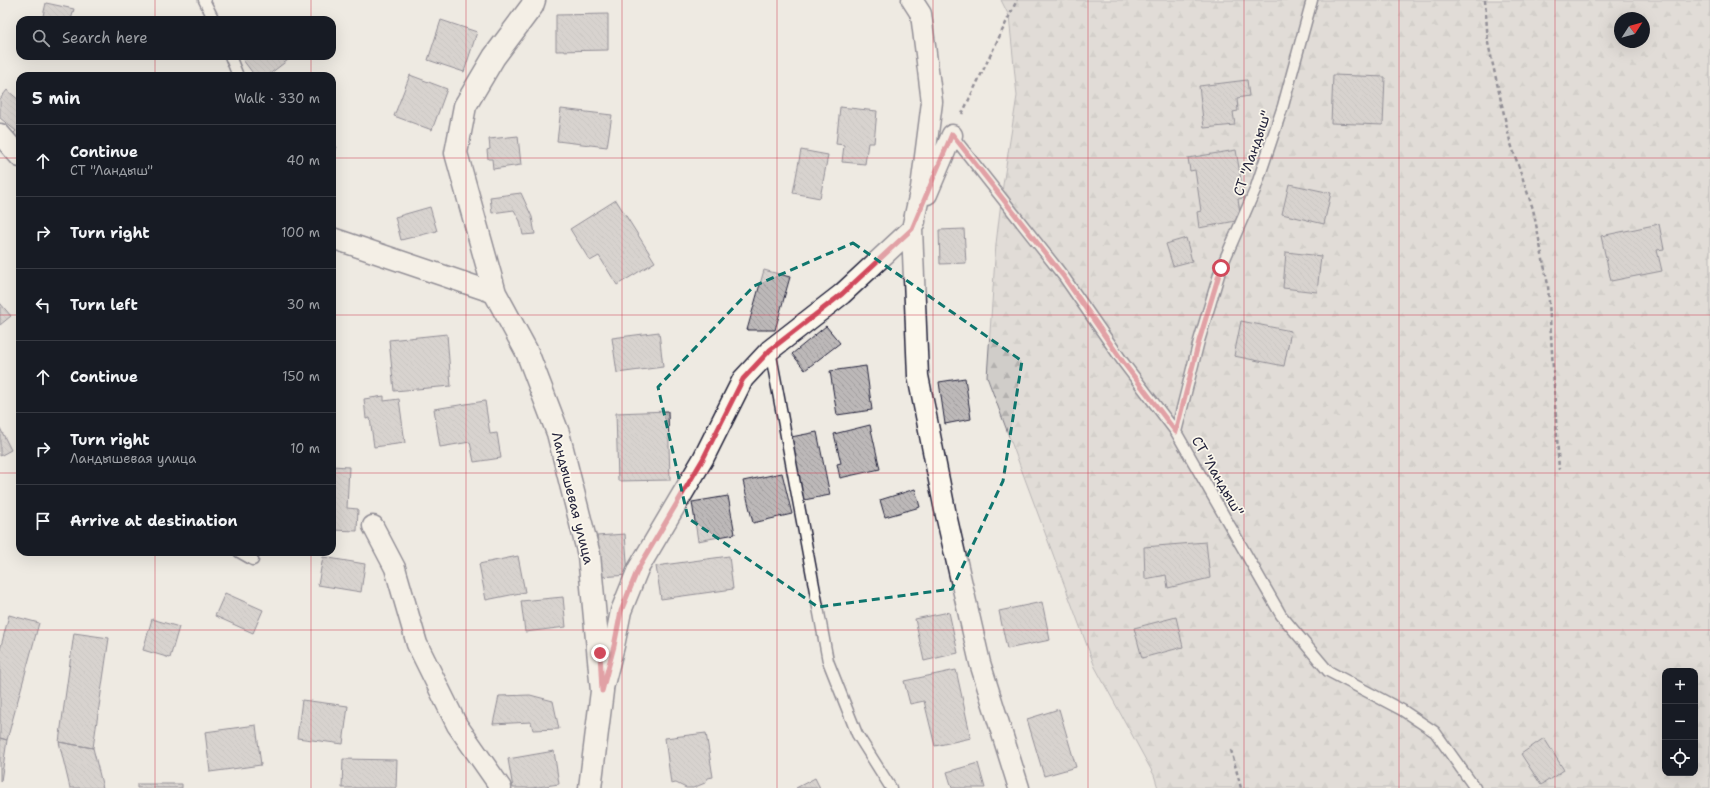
<!DOCTYPE html>
<meta charset="utf-8">
<style>
body{margin:0;font-family:"Shantell Sans",sans-serif;background:#242831;color:#f1f3f6}
.controls{position:absolute;right:12px;bottom:12px;display:grid;overflow:hidden;border-radius:8px;box-shadow:0 4px 16px #0002}
.controls button{width:36px;height:36px;display:grid;place-items:center;padding:0;border:0;border-bottom:1px solid #363941;background:#171b24;color:#f1f3f6;font:20px sans-serif}
.compass{position:absolute;left:1614px;top:12px;width:36px;height:36px;border-radius:50%;background:#171b24;box-shadow:0 4px 16px #0002;rotate:54deg}
.stop{position:absolute;width:12px;height:12px;margin:-9px;border:3px solid #d1495b;border-radius:50%;background:#fff}
.stop.end{background:#d1495b;border-color:#fff;box-shadow:0 1px 4px #0008}
.list{margin:0;padding:0;list-style:none}
h2{display:flex;justify-content:space-between;align-items:center;height:52px;margin:0;padding:0 16px;font-size:17px}
h2 small{font-size:13px;font-weight:400;color:#9ea1a6}
.list li{display:grid;grid-template-columns:26px 1fr auto;gap:12px;align-items:center;box-sizing:border-box;height:72px;padding:0 16px;border-top:1px solid #363941}
.list b{display:block;font-size:15px;white-space:nowrap}
.list p{margin:0;font-size:13px;white-space:nowrap;color:#9ea1a6}
.list em{font-size:13px;font-style:normal;color:#9ea1a6}
.icon{flex:none;width:22px;height:22px;fill:none;stroke:currentColor;stroke-width:2;stroke-linecap:round;stroke-linejoin:round}
.map{position:relative;flex:none;width:1710px;height:788px;overflow:hidden}
.search{position:absolute;background:#171b24;box-shadow:0 4px 16px #0002;left:16px;top:16px;width:320px;height:44px;display:flex;align-items:center;gap:10px;box-sizing:border-box;padding:0 14px;border-radius:12px;color:#9ea1a6;font-size:15px}
.panel{position:absolute;background:#171b24;box-shadow:0 4px 16px #0002;left:16px;top:72px;width:320px;height:484px;border-radius:12px}
.map>svg:first-child{display:block}
</style>
<div class="map">
<svg width="1710" height="788" viewBox="0 0 1710 788">
<defs>
<pattern id="forest-firs" width="22" height="20" patternUnits="userSpaceOnUse"><rect width="22" height="20" fill="#d0cdc9"/><path d="M5 1l3.5 6h-7zM16 11l3.5 6h-7z" fill="#b2b0ae"/></pattern>
<pattern id="building-back-hatch" width="6" height="6" patternUnits="userSpaceOnUse"><rect width="6" height="6" fill="#bcb8b8"/><path d="M-1 5l2 2M0 0l6 6M5-1l2 2" fill="none" stroke="#a19e9f"/></pattern>
</defs>
<rect width="100%" height="100%" fill="#eeeae2"/>
<filter id="ink" filterUnits="userSpaceOnUse"><feTurbulence type="fractalNoise" baseFrequency=".025" numOctaves="2"/><feDisplacementMap in="SourceGraphic" scale="8" xChannelSelector="R" yChannelSelector="G"/><feConvolveMatrix kernelMatrix="1 2 1 2 8 2 1 2 1" color-interpolation-filters="sRGB"/></filter>
<g filter="url(#ink)">
<!-- forest -->
<path fill="url(#forest-firs)" stroke="#797882" fill-rule="evenodd" d="M1001 0H1710V788H1158L1154 775 1095 667 987 377 996 244 1003 185 1017 96 1009 16ZM1620 18H1644V42H1620ZM1665 671H1695V773H1665Z"/>
<!-- building -->
<path fill="url(#building-back-hatch)" stroke="#22223b" d="M46 3 74 9 71 20H42Z
M608 14V50L556 51V15Z
M441 20 477 32 464 72 428 60Z
M240 56H286L288 60 267 76H255Z
M410 75 447 89 432 130 394 116Z
M1333 75 1385 77 1383 125 1331 123Z
M1247 80 1249 96 1237 98 1238 111 1233 112 1235 125 1204 128 1199 86Z
M7 90 20 101V139L13 134 16 131 0 118V99Z
M840 107 877 111 874 143H868L865 164 842 162 844 145 836 144Z
M561 109 612 115 607 147 557 141Z
M518 136 521 165 493 169 492 159H488L487 150 490 149 489 139Z
M332 145 337 147 332 160Z
M801 150 828 155 820 198 793 193Z
M1236 150 1244 198 1238 199 1241 220 1199 228 1197 212 1201 211 1195 170 1190 171 1188 158Z
M1289 184 1331 193 1324 224 1282 214Z
M521 193 532 217 535 234 523 235 520 221 514 210 492 213 490 197Z
M616 200 655 262 617 285 599 256 590 261 570 229Z
M430 207 437 231 401 240 395 217Z
M1659 224 1664 249 1657 250 1662 271 1611 281 1601 236Z
M964 229 966 263 940 264 939 230Z
M1186 238 1192 261 1173 266 1166 244Z
M1286 252 1321 256 1317 292 1283 288Z
M764 270 790 277 775 330H747Z
M0 303 11 316 0 325Z
M1241 321 1291 331 1284 366 1234 356Z
M826 326 840 343 805 370 792 354Z
M659 332 663 367 617 373 612 338Z
M447 334 451 386 394 391 389 340Z
M866 366 872 410 837 415 830 371Z
M965 378 971 419 945 424 939 382Z
M384 396V401L399 399 405 443 374 447 370 418 366 419 364 399Z
M485 401 490 434 497 433 501 458 474 462 470 442 440 447 434 409Z
M668 411 670 480 618 481 616 413Z
M870 425 880 469 840 478 837 464 841 463 834 434Z
M0 428 11 450 0 456Z
M817 432 830 495 799 501 786 438Z
M332 466 349 467 347 508 358 509 357 531 332 530Z
M782 473 792 514 753 523 743 481Z
M915 489 920 507 885 517 880 500Z
M728 496 735 534 698 541 692 502Z
M625 534 628 575 601 577 597 536Z
M1206 542 1210 578 1168 588 1166 575 1145 579 1144 547Z
M518 556 525 592 486 600 479 564Z
M729 556 733 589 661 599 656 566Z
M323 557 365 564 361 592 318 585Z
M225 593 263 610 253 633 215 616Z
M563 597 566 627 525 632 521 601Z
M1042 602 1050 640 1007 649 999 611Z
M949 612 958 653 924 661 915 619Z
M9 615 39 623 7 740 0 738V650Z
M1176 617 1183 647 1142 658 1134 628Z
M152 619 179 627 170 658 143 650Z
M74 633 109 638 93 748 59 742Z
M956 670 971 738 935 746 924 701 910 704 904 681Z
M530 695 553 701 559 729 533 730 531 722 493 724 499 696Z
M302 700 348 706 343 744 297 738Z
M1059 709 1076 767 1044 776 1027 719Z
M256 725 261 765 210 772 205 732Z
M706 733 713 777 708 778 705 783 693 788H686L676 783 671 784 665 738Z
M0 738 7 740 1 781H0Z
M1544 738 1564 770 1541 785 1521 754Z
M59 742 93 748 103 788H70Z
M554 751 559 784 531 788H513L508 759Z
M343 759 397 760 396 788H342Z
M978 763 985 788H952L947 772Z
M815 778 820 788H796Z
M137 784H182V788H137Z"/>
<g fill="none" stroke-linecap="round" stroke-linejoin="round">
<!-- service casing -->
<g stroke="#22223b" stroke-width="13">
<path id="service" d="M204 0 214 20
M230 56 238 76
M952 135 1064 277 1123 362 1176 432 1281 615 1328 671 1402 710 1435 732 1475 788
M770 350 828 661 857 734 891 788
M1176 432 1199 341 1221 268 1255 190 1283 106 1312 0
M239 552 253 560"/>
</g>
<!-- minor casing -->
<g stroke="#22223b" stroke-width="23">
<path id="minor" d="M0 134 20 157
M927 194 952 135
M915 221 912 229 918 376 946 515 980 663 1019 788
M332 238 495 293
M373 526 395 568 417 644 457 725 501 788
M603 688 614 646 621 611 638 569 703 459 743 379 770 350 842 294 912 229 921 188 932 102 921 14 912 0"/>
</g>
<!-- tertiary casing -->
<g stroke="#22223b" stroke-width="25">
<path id="tertiary" d="M534 0 532 6 494 57 465 106 456 153 495 293 527 352 558 433 589 555 602 691 590 788"/>
</g>
<!-- path -->
<path stroke="#22223b" stroke-width="2.5" stroke-dasharray="4 3" stroke-linecap="butt" d="M1485 0 1488 43 1510 141 1533 209 1548 285 1559 470
M962 114 1017 0
M1231 750 1241 788"/>
<!-- service -->
<use href="#service" stroke="#fbf7ec" stroke-width="10"/>
<!-- minor -->
<use href="#minor" stroke="#fbf7ec" stroke-width="20"/>
<!-- tertiary -->
<use href="#tertiary" stroke="#fbf7ec" stroke-width="22"/>
</g>
</g>
<g fill="none" stroke-linecap="round" stroke-linejoin="round" filter="url(#ink)">
<!-- route -->
<path stroke="#d1495b" stroke-width="5" d="M600 653 602 691 614 646 621 611 638 569 703 459 743 379 770 350 842 294 912 229 952 134 1064 277 1123 362 1176 432 1199 341 1221 268"/>
</g>
<!-- marked area -->
<path d="M0 0H1710V788H0ZM853 243 1022 361 1003 481 952 589 818 607 688 518 658 387 754 286Z" fill="#eeeae2" fill-opacity=".55" fill-rule="evenodd"/>
<path fill="none" stroke="#0f766e" stroke-width="3" stroke-dasharray="8 5" stroke-linejoin="round" d="M853 243 1022 361 1003 481 952 589 818 607 688 518 658 387 754 286Z"/>
<!-- grid -->
<path fill="none" stroke="#d1495b" stroke-width="1" stroke-opacity="0.55" d="M155 0V20M311 0V20M466 0V788M622 0V788M777 0V788M933 0V788M1088 0V788M1244 0V788M1399 0V788M1555 0V788M155 56V76M311 56V76M0 158H20M332 158H1710M0 315H20M332 315H1710M0 473H20M332 473H1710M155 552V788M311 552V788M0 630H1710"/>
<g text-anchor="middle" dominant-baseline="central" stroke-width="3.5" stroke-linejoin="round" paint-order="stroke">
<!-- street labels -->
<g font-size="14" fill="#22223b" stroke="#fbf7ec">
<text transform="translate(1252 153) rotate(-71)">СТ "Ландыш"</text>
<text transform="translate(1218 476) rotate(60)">СТ "Ландыш"</text>
<text transform="translate(573 498) rotate(76)">Ландышевая улица</text>
</g>
</g>
</svg>
<div class="controls">
<button>+</button>
<button>−</button>
<button><svg class="icon" aria-label="locate" viewBox="0 0 24 24"><circle cx="12" cy="12" r="6"/><path d="M12 2v4M12 18v4M2 12h4M18 12h4"/></svg></button>
</div>
<svg class="compass" viewBox="-18 -18 36 36"><path d="M0-13l5 13h-10z" fill="#e53935"/><path d="M0 13l5-13h-10z" fill="#9ea1a6"/></svg>
<div class="stop" style="left:1221px;top:268px"></div>
<div class="stop end" style="left:600px;top:653px"></div>
<div class="search"><svg class="icon" aria-label="search" viewBox="0 0 24 24"><circle cx="10" cy="10" r="6"/><path d="M15 15l6 6"/></svg>Search here</div>
<section class="panel">
<h2>5 min<small>Walk · 330 m</small></h2>
<ul class="list">
<li><svg class="icon" aria-label="ahead" viewBox="0 0 24 24"><path d="M12 20V5M6 11l6-6 6 6"/></svg><div><b>Continue</b><p>СТ &quot;Ландыш&quot;</p></div><em>40 m</em></li>
<li><svg class="icon" aria-label="right" viewBox="0 0 24 24"><path d="M7 20v-9h11M14 6l5 5-5 5"/></svg><div><b>Turn right</b></div><em>100 m</em></li>
<li><svg class="icon" aria-label="left" viewBox="0 0 24 24"><path d="M17 20v-9H6M10 6l-5 5 5 5"/></svg><div><b>Turn left</b></div><em>30 m</em></li>
<li><svg class="icon" aria-label="ahead" viewBox="0 0 24 24"><path d="M12 20V5M6 11l6-6 6 6"/></svg><div><b>Continue</b></div><em>150 m</em></li>
<li><svg class="icon" aria-label="right" viewBox="0 0 24 24"><path d="M7 20v-9h11M14 6l5 5-5 5"/></svg><div><b>Turn right</b><p>Ландышевая улица</p></div><em>10 m</em></li>
<li><svg class="icon" aria-label="arrive" viewBox="0 0 24 24"><path d="M6 21V4h12l-3 4 3 4H6"/></svg><div><b>Arrive at destination</b></div></li>
</ul>
</section>
</div>
